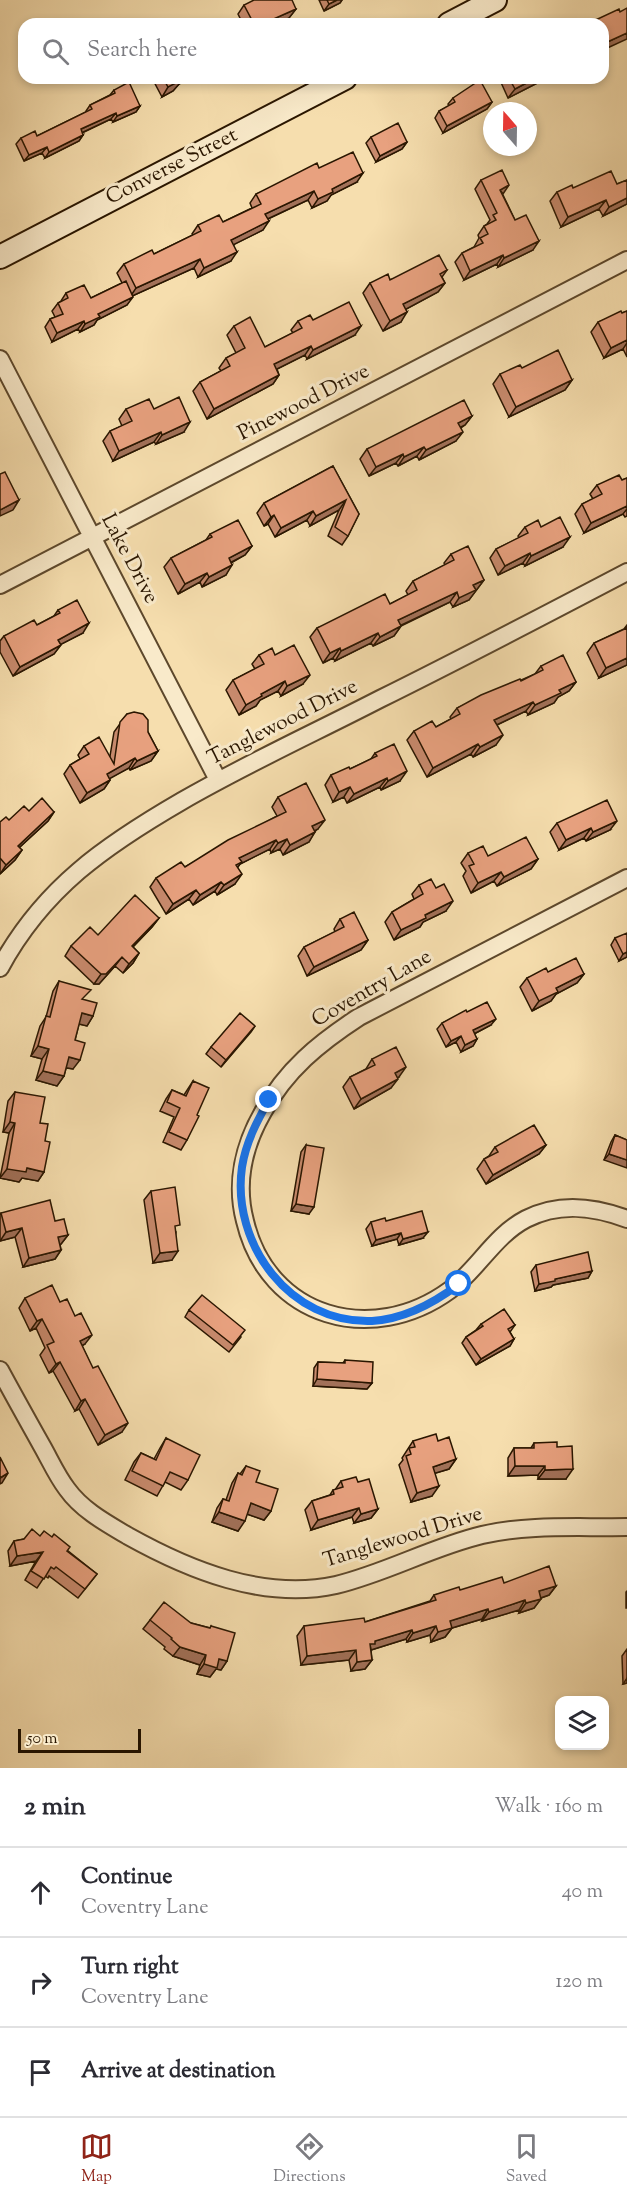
<!DOCTYPE html>
<meta charset="utf-8">
<style>
body{margin:0;font-family:"Sorts Mill Goudy",serif;background:#f2f2f3;color:#2b2b33}
.controls{position:absolute;right:18px;bottom:18px;display:grid;overflow:hidden;border-radius:12px;box-shadow:0 3px 9px #0003}
.controls button{width:54px;height:54px;display:grid;place-items:center;padding:0;border:0;border-bottom:2px solid #e1e1e2;background:#fff;color:#2b2b33;font:30px sans-serif}
.compass{position:absolute;left:483px;top:102px;width:54px;height:54px;border-radius:50%;background:#fff;box-shadow:0 3px 9px #0003;rotate:340deg}
.scale{position:absolute;left:18px;bottom:15px;width:123px;box-sizing:border-box;padding-left:6px;border:3px solid #2a1600;border-top:0;font-size:16px;line-height:21px;white-space:nowrap;color:#2a1600;-webkit-text-stroke:4px #f9eaca;paint-order:stroke}
.stop{position:absolute;width:18px;height:18px;margin:-14px;border:4px solid #1a73e8;border-radius:50%;background:#fff}
.stop.end{background:#1a73e8;border-color:#fff;box-shadow:0 2px 6px #0008}
.list{margin:0;padding:0;list-style:none}
h2{display:flex;justify-content:space-between;align-items:center;height:78px;margin:0;padding:0 24px;font-size:26px}
h2 small{font-size:20px;font-weight:400;color:#7c7c81}
.list li{display:grid;grid-template-columns:39px 1fr auto;gap:18px;align-items:center;box-sizing:border-box;height:90px;padding:0 24px;border-top:2px solid #e1e1e2}
.list b{display:block;font-size:22px;white-space:nowrap}
.list p{margin:0;font-size:20px;white-space:nowrap;color:#7c7c81}
.list em{font-size:20px;font-style:normal;color:#7c7c81}
.icon{flex:none;width:33px;height:33px;fill:none;stroke:currentColor;stroke-width:2;stroke-linecap:round;stroke-linejoin:round}
.map{position:relative;flex:none;width:627px;height:1768px;overflow:hidden}
.search{position:absolute;background:#fff;box-shadow:0 3px 9px #0003;left:18px;right:18px;top:18px;height:66px;display:flex;align-items:center;gap:15px;box-sizing:border-box;padding:0 21px;border-radius:18px;color:#7c7c81;font-size:22px}
.sheet{height:348px;background:#fff}
nav{display:flex;justify-content:space-around;align-items:center;box-sizing:border-box;height:84px;border-top:2px solid #e1e1e2;background:#fff;font-size:16px;color:#7c7c81}
nav a{display:grid;justify-items:center;gap:3px}
nav .on{color:#8f2418}
.map>svg:first-child{display:block}
</style>
<div class="map">
<svg width="627" height="1768" viewBox="0 0 627 1768">
<rect width="100%" height="100%" fill="#f6deae"/>
<filter id="stains"><feTurbulence type="fractalNoise" baseFrequency=".00333" numOctaves="4"/><feColorMatrix values="0 0 0 0 .2 0 0 0 0 .09 0 0 0 0 .02 0 0 0 .5 -.17"/></filter>
<radialGradient id="worn" r=".72"><stop offset=".6" stop-color="#630" stop-opacity="0"/><stop offset="1" stop-color="#630" stop-opacity=".3"/></radialGradient>
<g fill="none" stroke-linecap="round" stroke-linejoin="round">
<!-- street casing -->
<g stroke="#5d482c" stroke-width="20">
<path id="street" d="M0 359 218 780
M0 585 627 260
M627 878 359 1017C319 1043 286 1070 263 1112 244 1145 235 1183 245 1221 268 1318 372 1347 450 1290 477 1270 495 1235 526 1219 559 1202 593 1206 627 1219
M0 968C43 888 106 845 182 801 246 764 314 733 380 699 463 658 545 615 627 572
M0 1370C14 1396 28 1421 42 1446 50 1460 57 1476 67 1489 82 1510 106 1523 128 1536 189 1570 264 1601 336 1585 386 1573 432 1547 482 1535 528 1524 579 1528 627 1527"/>
</g>
<!-- secondary casing -->
<g stroke="#2a1600" stroke-width="26">
<path id="secondary" d="M449 24 495 0
M0 257 345 78"/>
</g>
<!-- street -->
<use href="#street" stroke="#f9eaca" stroke-width="16"/>
<!-- secondary -->
<use href="#secondary" stroke="#f9eaca" stroke-width="22"/>
</g>
<!-- wall -->
<path fill="#c88a6d" stroke="#2a1600" stroke-width="1.5" d="M319 0H342L340 3 324 11Z
M244 5 296 9 289 18 277 24H243L238 14Z
M152 78H189L179 84 173 91 162 97Z
M499 78H547L508 98Z
M114 90 140 106 136 112 113 122 111 119 82 133 83 135 79 141 45 158 42 153 24 161 16 144 21 138 37 136 86 112V111L90 105 110 95Z
M453 98 492 102 487 109 443 133 435 118 439 111 449 106 448 104Z
M371 137 407 142 402 149 376 162 366 143Z
M319 168 357 182 331 195 327 201 312 208 308 200 268 219 263 230 234 244 231 261 198 277 194 268 132 296 127 305 97 320 94 325 80 332 78 329 52 342 45 327 50 319 55 317 52 311 58 303 61 301 66 293 91 298 122 283 117 273 124 264 154 254 193 235 192 234 198 225 223 222 252 208 250 203 256 194Z
M481 180 503 195 515 220 533 250 498 267 497 264 464 280 455 262 462 253 474 247 479 238 478 235 484 226 487 224 490 220 475 189Z
M627 180V204L603 216 599 209 561 227 550 201 557 192 573 188 617 184Z
M447 270 442 277 445 283 438 292 406 309 401 322 383 331 363 293 370 283Z
M627 311V357L623 349 604 358 591 332 598 322Z
M313 320 355 335 307 359 305 355 277 369 279 375 273 384 207 419 193 391 200 382 221 371 219 368 226 358 236 353 227 335 234 326 265 347 293 333 291 330 298 321Z
M500 374 572 380 565 390 509 417 493 384Z
M126 409H154L184 432 156 444 154 442 113 461 103 441 110 431 122 426 119 419Z
M472 416 465 425 461 428 456 441 419 460 417 456 398 466 396 463 369 476 360 459 367 449Z
M333 466 359 514 348 536 342 545 328 536 339 510 310 526 307 520 275 537 268 524 264 526 257 513 264 503Z
M627 478V516L625 517 623 514 584 533 575 514 582 504 593 499 590 494 597 485 622 480Z
M525 527H541L563 547 525 566 523 563 498 575 490 558 496 549 519 538 518 536Z
M210 534 252 546 245 555 231 563 226 575 202 587 200 582 178 594 164 567 171 558 206 540Z
M451 554 484 580 469 600 453 607 450 602 401 626 394 636 373 646 371 643 335 661 333 658 323 663 310 637 317 628 390 604 408 595 406 591 413 581 445 565 444 563Z
M58 610 83 633 61 644 54 654 13 676 0 652V641L4 636 37 625 54 616Z
M627 625V665L599 678 587 653 594 643 624 629Z
M259 655H275L303 684 281 696 278 691 260 700 256 706 239 715 226 690 233 680 255 669 252 664Z
M541 666 576 682 569 691 558 697 554 703 528 715 526 711 497 725 496 745 473 757 471 754 427 777 407 740 414 731 436 727 451 719 450 717 457 708 535 674Z
M127 714 148 732 158 751 151 761 130 770 129 768 109 778 110 780 104 789 80 803 64 774 70 765 80 759 78 755 84 746 110 756 114 732Z
M375 753 400 781 381 790 380 787 347 803 344 797 333 802 325 785 331 775 350 769 371 759Z
M278 797 318 829 315 831 309 842 283 855 280 849 271 853 270 849 240 864 237 868 235 884 217 895 215 891 193 905 189 899 166 914 150 887 156 878 185 867 277 816 272 807Z
M29 811 54 812 48 821 19 848 22 850 15 860 0 874V822L9 820Z
M557 823 610 830 586 841 584 838 559 850 550 832Z
M468 853 488 856 538 859 531 869 497 886 494 881 471 893 463 876 466 871 461 863Z
M419 885 446 911 423 922 420 927 394 940 385 922 392 912 414 899 412 894Z
M159 918 152 927 133 947 139 953 133 963 123 973 115 966 99 984H94L65 956 71 946 98 935Z
M340 919 368 940 361 950 307 976 298 956 304 947 335 932 334 929Z
M615 938 627 957 619 961 611 945Z
M548 972 584 974 577 983 556 994 551 1001 532 1011 520 987 527 978Z
M59 981 84 1000 93 1016 87 1026 79 1024 75 1040 73 1069 66 1068 64 1076 57 1086 36 1080 42 1059 31 1056 40 1026 46 1017 53 991Z
M467 1012 491 1025 474 1034 477 1039 473 1046 461 1052 456 1042 446 1047 437 1029 442 1023Z
M255 1026 221 1067 206 1054 211 1047Z
M372 1059 399 1077 397 1078 391 1088 354 1109 343 1087 350 1077 366 1069Z
M193 1081 197 1115 187 1140 181 1150 163 1142 174 1117 160 1111 166 1099 172 1090 184 1095Z
M15 1092 40 1123 45 1141 44 1172 38 1181 22 1178 19 1182 0 1178 9 1133 3 1132 8 1101Z
M615 1135 627 1140 604 1160 611 1142Z
M306 1145 309 1214 291 1211 301 1152Z
M546 1145 539 1154 486 1184 477 1169 484 1159 489 1156 495 1147Z
M151 1191 176 1232 172 1260 153 1263 144 1200Z
M1 1213 55 1221 68 1235 61 1244H60L61 1250 55 1259 23 1267 15 1237 0 1241V1215Z
M386 1221 423 1238 399 1245 397 1239 372 1246 366 1229 371 1222Z
M536 1265 592 1271 588 1278 553 1285 551 1287 535 1291 531 1272Z
M25 1298 60 1302 85 1344 82 1346 122 1432 98 1445 79 1409 75 1411 53 1371 49 1373 40 1355 45 1348 36 1328 30 1331 19 1308Z
M189 1310 241 1337 229 1352 185 1317Z
M481 1324 515 1325 510 1332 514 1339 510 1346 476 1365 462 1343 466 1337 476 1330Z
M345 1360 372 1383 367 1389 313 1386 314 1368 318 1362 343 1363Z
M166 1438 188 1480 181 1490 165 1482 157 1496 125 1480 134 1462 141 1453 154 1459 160 1448Z
M413 1441H438L456 1459 449 1469 435 1473 432 1496 411 1502 399 1465 403 1460 402 1458Z
M534 1443 557 1447 566 1479H538V1475L508 1476V1458L514 1448H531Z
M246 1466 256 1482 271 1511 264 1520 247 1514 238 1531 212 1522 217 1508 223 1499 226 1500 232 1483 238 1473 240 1474Z
M341 1481 358 1482 378 1509 371 1518 354 1523 352 1517 311 1530 305 1510 312 1501 330 1495 333 1490H335Z
M40 1536 68 1551 97 1574 78 1598 49 1576 48 1578 45 1576 37 1588 25 1580 36 1561 10 1566 8 1551 14 1541Z
M504 1583 556 1586 549 1595 541 1598 534 1608 519 1613V1610L482 1621V1619L452 1628 445 1637 431 1642 430 1635 407 1642 406 1639 371 1650 372 1660 365 1669 351 1671 349 1660 301 1665 297 1636 304 1626 365 1622 430 1601 434 1595Z
M627 1591V1608H626V1592Z
M150 1620 191 1623 210 1628 211 1626 227 1661 221 1670 216 1669 210 1677 197 1674 200 1665 173 1656 164 1649 165 1647 143 1629Z
M627 1649V1683L623 1684 622 1656Z"/>
<!-- shaded-wall -->
<path fill="#a27159" stroke="#2a1600" stroke-width="1.5" d="M337 0H342L340 3 324 11 329 4Z
M296 9 289 18 277 24H269L271 20Z
M627 33V39L603 50V44Z
M178 78H189L179 84 173 91 162 97 168 87Z
M536 78H547L508 98 515 89Z
M492 102 487 109 443 133 447 126Z
M140 106 136 112 113 122 117 116Z
M116 113 111 119 77 135 81 129Z
M83 135 79 141 45 158 49 152Z
M407 142 402 149 376 162 380 156Z
M47 147 42 153 24 161 29 155Z
M363 173 357 182 331 195 327 201 312 208 318 199 332 189Z
M509 185 503 194 500 190Z
M314 191 308 200 259 223 265 214Z
M627 198V204L603 216 609 207Z
M606 200 599 209 561 227 568 217Z
M269 221 263 230 225 249 231 240Z
M539 241 533 250 498 267 504 258Z
M237 252 231 261 198 277 204 268Z
M503 255 497 264 464 280 470 271Z
M200 259 194 268 130 297 136 288Z
M445 283 438 292 397 314 403 304Z
M133 297 127 305 97 320 94 325 80 332 85 324 98 314Z
M407 312 401 322 383 331 390 321Z
M84 321 78 329 52 342 57 333Z
M361 326 355 335 307 359 313 350Z
M627 340V343L623 349 604 358 611 348Z
M311 346 305 355 267 374 274 364Z
M279 375 273 384 207 419 214 409Z
M572 380 565 390 509 417 516 407Z
M472 416 465 425 451 432 458 423Z
M190 422 184 432 156 444 162 435Z
M161 432 154 442 113 461 119 451Z
M463 432 456 441 419 460 426 450Z
M424 447 417 456 398 466 404 457Z
M403 454 396 463 369 476 376 467Z
M19 500 13 510 0 516V510Z
M346 500 339 510 310 526 316 516Z
M627 506V509L623 514 584 533 591 523Z
M313 511 307 520 275 537 281 528Z
M274 515 268 524 264 526 271 517Z
M570 537 563 547 525 566 531 556Z
M252 546 245 555 222 567 229 558Z
M530 553 523 563 498 575 505 566Z
M232 565 226 575 202 587 209 577Z
M207 573 200 582 178 594 185 584Z
M484 580 469 600 453 607 459 598 473 585Z
M457 592 450 602 391 630 398 620Z
M89 623 83 633 52 649 58 640Z
M401 626 394 636 373 646 380 637Z
M378 633 371 643 335 661 341 651Z
M61 645 54 654 13 676 20 667Z
M340 648 333 658 323 663 330 653Z
M627 658V665L599 678 606 668Z
M310 675 303 684 281 696 287 686Z
M285 681 278 691 260 700 256 706 239 715 246 705 261 694Z
M576 682 569 691 558 697 554 703 528 715 535 705 559 690Z
M533 702 526 711 488 729 494 720Z
M503 735 496 745 473 757 480 747Z
M478 744 471 754 427 777 433 768Z
M158 751 151 761 130 770 137 761Z
M135 758 129 768 100 784 107 774Z
M407 771 400 781 381 790 388 781Z
M387 778 380 787 347 803 354 794Z
M110 780 104 789 80 803 87 793Z
M350 787 344 797 333 802 339 792Z
M54 812 48 821 11 855 18 846Z
M325 820 318 829 305 836 312 826Z
M617 821 610 830 586 841 593 832Z
M591 828 584 838 559 850 566 840Z
M315 832 309 842 283 855 290 845Z
M287 839 280 849 271 853 278 843Z
M276 840 270 849 240 864 235 871 229 875 239 858Z
M22 850 15 860 0 874 6 865Z
M538 859 531 869 497 886 504 877Z
M501 872 494 881 471 893 478 883Z
M242 874 235 884 217 895 224 885Z
M221 882 215 891 193 905 200 895Z
M196 890 189 899 166 914 173 904Z
M453 901 446 911 423 922 420 927 394 940 401 930 425 915Z
M159 918 152 927 125 955 132 946Z
M368 940 361 950 307 976 314 967Z
M627 952V957L619 961 623 954Z
M139 953 133 963 123 973 129 964Z
M122 957 115 966 99 984H94L101 974Z
M584 974 577 983 556 994 551 1001 532 1011 539 1001 556 988Z
M82 1013 93 1016 87 1026 75 1023Z
M496 1019 491 1025 468 1037 473 1030Z
M255 1026 251 1032 221 1067 226 1060Z
M461 1036 456 1042 446 1047 451 1041Z
M477 1039 473 1046 461 1052 465 1045Z
M38 1046 49 1049 42 1059 31 1056Z
M69 1057 80 1060 73 1069 62 1067Z
M406 1067 399 1077 388 1083 395 1073Z
M43 1071 64 1076 57 1086 36 1080Z
M398 1079 391 1088 354 1109 361 1099Z
M10 1122 15 1123 9 1133 3 1132Z
M546 1145 539 1154 486 1184 493 1175Z
M609 1154 627 1160V1168L604 1160Z
M27 1168 44 1172 38 1181 22 1178 19 1182 0 1178 7 1169Z
M296 1204 314 1207 309 1214 291 1211Z
M22 1228 15 1237 0 1241 6 1232Z
M428 1232 423 1238 399 1245 403 1239Z
M401 1233 397 1239 372 1246 376 1240Z
M68 1235 61 1244 51 1247 58 1237Z
M61 1250 55 1259 23 1267 29 1258Z
M178 1251 172 1260 153 1263 160 1253Z
M592 1271 588 1278 553 1285 551 1287 535 1291 539 1284 555 1279Z
M42 1319 36 1328 30 1331 37 1321Z
M92 1335 85 1344 73 1350 80 1341Z
M514 1339 510 1346 476 1365 481 1359Z
M60 1362 53 1371 49 1373 56 1364Z
M317 1379 372 1383 367 1389 313 1386Z
M85 1399 79 1409 75 1411 81 1401Z
M128 1423 122 1432 98 1445 105 1435Z
M456 1459 449 1469 426 1476 433 1467Z
M515 1466H545L538 1475 508 1476Z
M573 1469 566 1479H538L545 1470Z
M8 1473 2 1483 0 1484V1478Z
M439 1486 432 1496 411 1502 417 1493Z
M251 1503 271 1511 264 1520 244 1513Z
M359 1508 352 1517 311 1530 318 1520Z
M378 1509 371 1518 354 1523 361 1514Z
M219 1512 245 1521 238 1531 212 1522Z
M43 1552 36 1561 10 1566 17 1556Z
M556 1586 549 1595 532 1601 539 1591Z
M541 1599 534 1608 519 1613 526 1603Z
M525 1600 519 1610 482 1621 489 1612Z
M488 1609 482 1619 452 1628 445 1637 431 1642 438 1632 450 1621Z
M436 1626 430 1635 407 1642 413 1633Z
M412 1630 406 1639 371 1650 370 1644 375 1641Z
M180 1647 206 1655 200 1665 173 1656Z
M356 1650 349 1660 301 1665 307 1656Z
M219 1659 227 1661 221 1670 216 1669 210 1677 197 1674 204 1664Z
M372 1660 365 1669 351 1671 357 1662Z
M627 1678V1683L623 1684Z"/>
<!-- building -->
<path fill="#e8a17f" stroke="#2a1600" stroke-width="1.5" d="M254 0H292L296 9 271 20 273 24H254L244 5Z
M327 0H337L329 4Z
M627 8V33L603 44V24H587L619 9 620 12Z
M163 78H178L180 81 168 87Z
M509 78H536L515 89Z
M480 80 492 102 447 126 439 111 455 102 453 98Z
M129 82 140 106 117 116 116 113 81 129 83 135 49 152 47 147 29 155 21 138 35 131 37 136 92 109 90 105 115 93 114 90Z
M398 123 407 142 380 156 371 137Z
M353 152 363 173 332 189 333 192 318 199 314 191 265 214 269 221 231 240 237 252 204 268 200 259 136 288 124 264 152 250 154 254 201 231 198 225 219 215 223 222 261 204 256 194 317 163 319 168Z
M502 170 509 185 500 190 515 220 526 215 539 241 504 258 503 255 470 271 462 253 483 243 480 238 488 234 484 226 496 220 493 215 497 213 481 180Z
M611 171 617 184 627 180V198L609 207 606 200 568 217 557 192 572 185 573 188Z
M439 255 447 270 440 274 445 283 403 304 407 312 390 321 370 283 388 274 390 280Z
M126 281 133 297 98 314 100 317 85 324 84 321 57 333 50 319 63 314 58 303 68 298 66 293 84 285 91 298Z
M349 302 361 326 313 350 311 346 274 364 279 375 214 409 200 382 230 366 226 358 245 348 234 326 250 317 265 347 302 328 298 321 310 315 313 320Z
M621 311 622 313 627 311V340L611 348 598 322Z
M558 350 572 380 516 407 500 374 520 365 522 368Z
M179 397 190 422 162 435 161 432 119 451 110 431 132 421 126 409 149 399 154 409Z
M464 400 472 416 458 423 463 432 426 450 424 447 404 457 403 454 376 467 367 449Z
M333 466 359 514 348 536 335 527 346 500 316 516 313 511 281 528 274 515 271 517 264 503Z
M5 472 19 500 0 510V474Z
M619 475 622 480 627 478V506L591 523 582 504 602 494 597 485Z
M560 517 570 537 531 556 530 553 505 566 496 549 528 533 525 527 538 520 541 527Z
M238 520 252 546 229 558 232 565 209 577 207 573 185 584 171 558 212 537 210 534Z
M468 546 484 580 473 585 476 590 459 598 457 592 398 620 401 626 380 637 378 633 341 651 340 648 330 653 317 628 385 594 390 604 417 590 413 581 454 560 451 554Z
M77 600 89 623 58 640 61 645 20 667 4 636 34 620 37 625 60 613 58 610Z
M627 628V658L606 668 594 643Z
M294 645 310 675 287 686 285 681 261 694 262 696 246 705 233 680 264 664 259 655 272 648 275 655Z
M563 655 576 682 559 690 561 693 535 705 533 702 494 720 503 735 480 747 478 744 433 768 414 731 432 721 436 727 460 714 457 708 481 695 520 679 521 681 543 670 541 666Z
M134 712 143 714 148 720V732L158 751 137 761 135 758 107 774 110 780 87 793 70 765 89 754 84 746 99 737 114 764 120 722 127 714Z
M394 744 407 771 388 781 387 778 354 794 350 787 339 792 331 775 349 767 350 769 377 756 375 753Z
M306 783 325 820 312 826 315 832 290 845 287 839 278 843 276 840 239 858 242 862 236 865 242 874 224 885 221 882 200 895 196 890 173 904 156 878 181 862 185 867 228 840 286 812 278 797Z
M42 798 54 812 18 846 22 850 6 865 0 858V822L6 817 9 820 24 806 29 811Z
M607 800 617 821 593 832 591 828 566 840 557 823Z
M526 837 538 859 504 877 501 872 478 883 469 866 474 864 468 853 483 846 488 856Z
M431 879 436 888 444 884 453 901 425 915 426 918 401 930 392 912 423 894 419 885Z
M135 895 159 918 132 946 139 953 129 964 122 957 106 974H101L71 946 90 927 98 935Z
M354 912 368 940 314 967 304 947 344 927 340 919Z
M627 933V952L623 954 615 938Z
M576 958 584 974 556 988 558 992 539 1001 527 978 546 968 548 972Z
M59 981 91 990 82 999 97 1003 93 1016 82 1013 75 1040 85 1043 80 1060 69 1057 64 1076 43 1071 49 1049 38 1046 46 1016 50 1017Z
M487 1002 496 1019 473 1030 477 1039 465 1045 461 1036 451 1041 442 1023 466 1010 467 1012Z
M240 1013 255 1026 226 1060 211 1047Z
M396 1047 406 1067 395 1073 398 1079 361 1099 350 1077 375 1065 372 1059Z
M193 1081 209 1088 197 1115 199 1116 187 1140 169 1132 180 1108 167 1102 172 1090 186 1096Z
M15 1092 45 1097 40 1123 48 1124 45 1141 50 1142 44 1172 27 1168 26 1172 7 1169 15 1123 10 1122Z
M534 1125 546 1145 493 1175 484 1159 498 1152 495 1147Z
M615 1135 627 1140V1160L609 1154Z
M306 1145 324 1148 314 1207 296 1204Z
M175 1187 180 1225 175 1226 178 1251 160 1253 151 1191Z
M50 1200 55 1221 64 1219 68 1235 58 1237 61 1250 29 1258 22 1228 6 1232 1 1213Z
M422 1211 428 1232 403 1239 401 1233 376 1240 371 1222 385 1218 386 1221Z
M588 1252 592 1271 555 1279V1281L539 1284 536 1265Z
M52 1285 60 1302 67 1299 75 1316 81 1313 92 1335 80 1341 93 1368 98 1366 128 1423 105 1435 85 1399 81 1401 60 1362 56 1364 47 1345 54 1342 42 1319 37 1321 25 1298Z
M202 1295 245 1330 233 1345 189 1310Z
M504 1309 515 1325 508 1329 514 1339 481 1359 466 1337 483 1326 481 1324Z
M345 1360 373 1362 372 1383 317 1379 318 1362 345 1363Z
M436 1434 438 1441 449 1437 456 1459 433 1467 439 1486 417 1493 406 1456 411 1454 409 1448 415 1447 413 1441Z
M166 1438 200 1455 188 1480 170 1472 163 1486 132 1471 141 1453 156 1460Z
M557 1442V1447L572 1446 573 1469 545 1470V1466H515L514 1448H534V1443Z
M0 1457 8 1473 0 1478Z
M246 1466 260 1471 256 1482 278 1489 271 1511 251 1503 245 1521 219 1512 223 1499 229 1501 238 1473 242 1475Z
M356 1477 358 1482 369 1479 378 1509 361 1514 359 1508 318 1520 312 1501 334 1494 333 1490 343 1487 341 1481Z
M32 1529 40 1536 44 1531 52 1537 54 1534 70 1547 67 1551 97 1574 85 1589 56 1567 54 1569 51 1567 44 1579 31 1571 43 1552 17 1556 14 1541 24 1539Z
M549 1566 556 1586 539 1591 541 1599 526 1603 525 1600 489 1612 488 1609 450 1621 452 1628 438 1632 436 1626 413 1633 412 1630 375 1641V1644H370L372 1660 357 1662 356 1650 307 1656 304 1626 364 1618 365 1622 436 1600 434 1595 459 1587 460 1590 502 1577 504 1583Z
M164 1602 191 1623 210 1628 211 1626 235 1633 227 1661 219 1659 217 1668 204 1664 206 1655 180 1647 171 1639 172 1638 150 1620Z"/>
<g fill="none" stroke-linecap="round" stroke-linejoin="round">
<!-- route -->
<path stroke="#1a73e8" stroke-width="8" d="M269 1100C257 1121 246 1142 242 1167 231 1244 290 1324 372 1321 404 1319 434 1303 459 1284"/>
</g>
<g text-anchor="middle" dominant-baseline="central" stroke-width="6" stroke-linejoin="round" paint-order="stroke">
<!-- street labels -->
<g font-size="21" fill="#2a1600" stroke="#f9eaca">
<text transform="translate(172 167) rotate(-27)">Converse Street</text>
<text transform="translate(304 403) rotate(-27)">Pinewood Drive</text>
<text transform="translate(129 559) rotate(62)">Lake Drive</text>
<text transform="translate(283 723) rotate(-27)">Tanglewood Drive</text>
<text transform="translate(372 989) rotate(-30)">Coventry Lane</text>
<text transform="translate(403 1538) rotate(-17)">Tanglewood Drive</text>
</g>
</g>
<rect width="100%" height="100%" filter="url(#stains)"/>
<rect width="100%" height="100%" fill="url(#worn)"/>
</svg>
<div class="controls">
<button><svg class="icon" aria-label="layers" viewBox="0 0 24 24"><path d="M12 4l9 5-9 5-9-5zM3 14l9 5 9-5"/></svg></button>
</div>
<svg class="compass" viewBox="-18 -18 36 36"><path d="M0-13l5 13h-10z" fill="#e53935"/><path d="M0 13l5-13h-10z" fill="#7c7c81"/></svg>
<div class="scale">50 m</div>
<div class="stop" style="left:459px;top:1284px"></div>
<div class="stop end" style="left:269px;top:1100px"></div>
<div class="search"><svg class="icon" aria-label="search" viewBox="0 0 24 24"><circle cx="10" cy="10" r="6"/><path d="M15 15l6 6"/></svg>Search here</div>
</div>
<section class="sheet">
<h2>2 min<small>Walk · 160 m</small></h2>
<ul class="list">
<li><svg class="icon" aria-label="ahead" viewBox="0 0 24 24"><path d="M12 20V5M6 11l6-6 6 6"/></svg><div><b>Continue</b><p>Coventry Lane</p></div><em>40 m</em></li>
<li><svg class="icon" aria-label="right" viewBox="0 0 24 24"><path d="M7 20v-9h11M14 6l5 5-5 5"/></svg><div><b>Turn right</b><p>Coventry Lane</p></div><em>120 m</em></li>
<li><svg class="icon" aria-label="arrive" viewBox="0 0 24 24"><path d="M6 21V4h12l-3 4 3 4H6"/></svg><div><b>Arrive at destination</b></div></li>
</ul>
</section>
<nav>
<a class="on"><svg class="icon" aria-label="map" viewBox="0 0 24 24"><path d="M3 6l6-2 6 2 6-2v14l-6 2-6-2-6 2zM9 4v14M15 6v14"/></svg>Map</a>
<a><svg class="icon" aria-label="directions" viewBox="0 0 24 24"><path d="M12 3l9 9-9 9-9-9zM9 14v-3h6M13 9l2 2-2 2"/></svg>Directions</a>
<a><svg class="icon" aria-label="saved" viewBox="0 0 24 24"><path d="M7 4h10v16l-5-4-5 4z"/></svg>Saved</a>
</nav>
